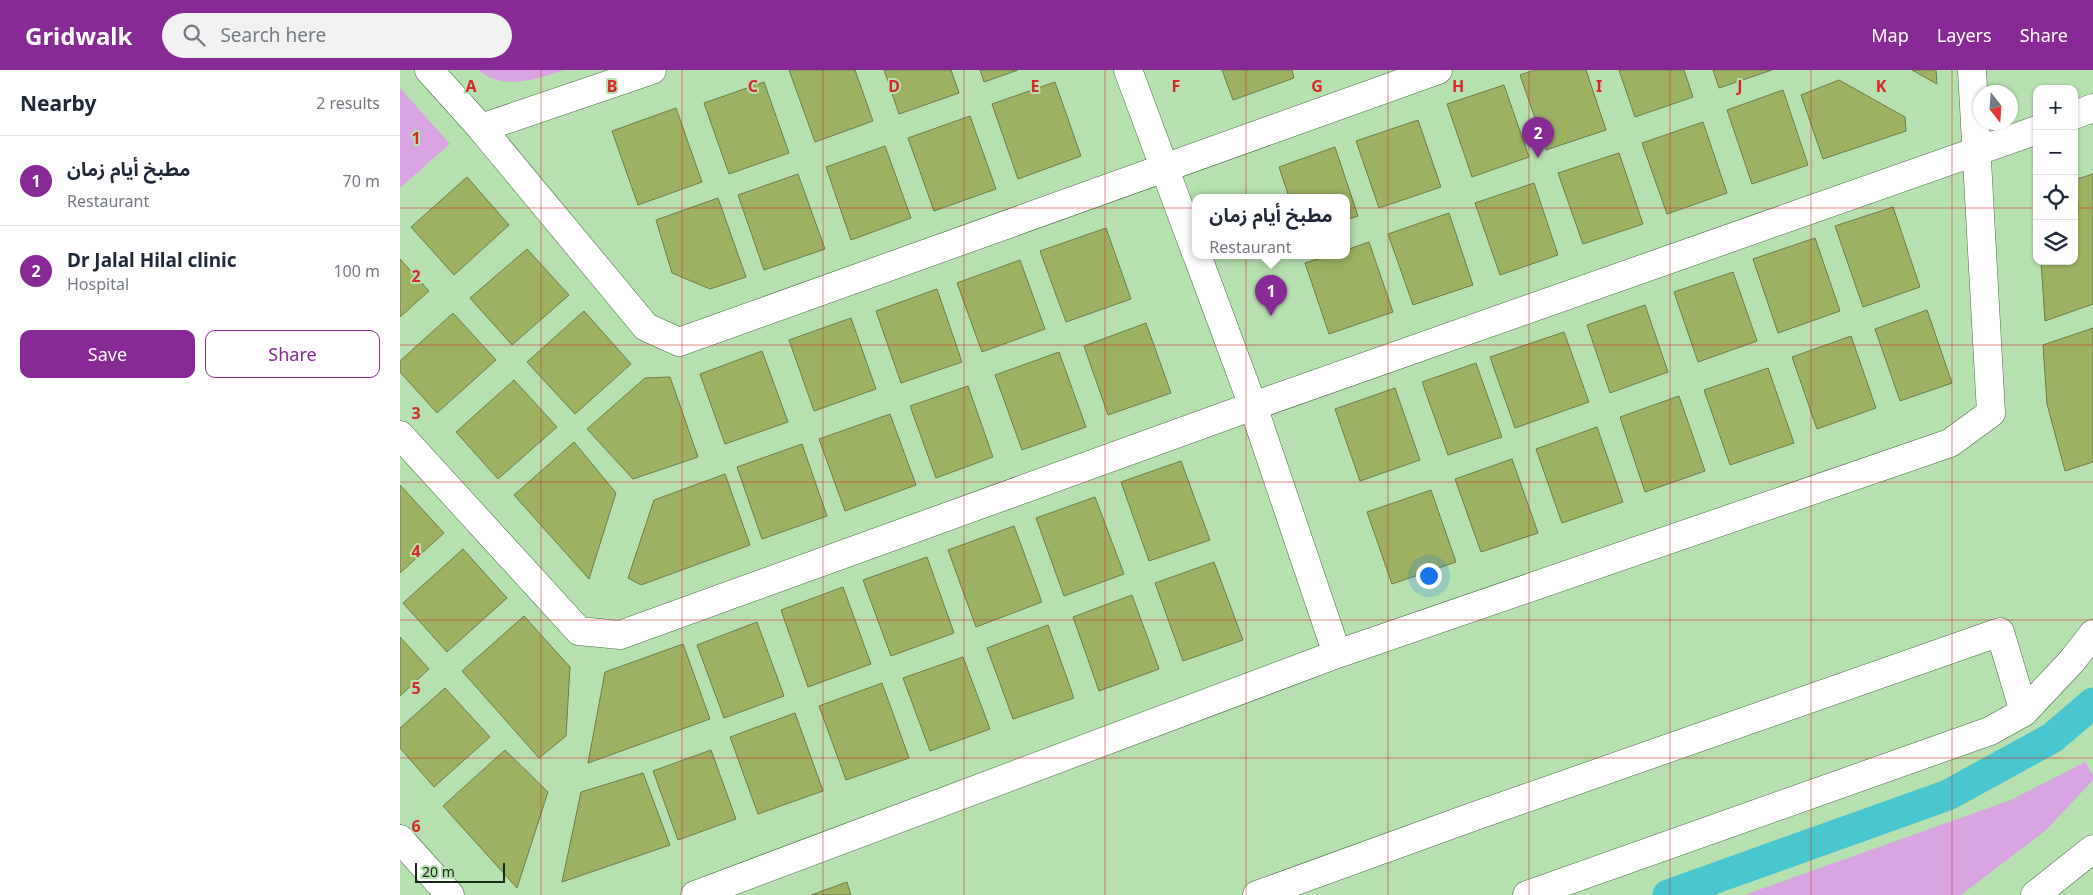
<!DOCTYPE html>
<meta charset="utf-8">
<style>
body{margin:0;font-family:"Noto Sans","Noto Sans Arabic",sans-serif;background:#f2f2f3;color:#1f2937}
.controls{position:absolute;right:15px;top:15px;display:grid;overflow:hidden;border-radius:10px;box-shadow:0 1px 4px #0004}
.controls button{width:45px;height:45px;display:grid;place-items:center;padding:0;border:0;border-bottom:1px solid #e0e1e3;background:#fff;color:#1f2937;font:25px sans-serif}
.compass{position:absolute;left:1573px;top:15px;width:45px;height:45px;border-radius:50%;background:#fff;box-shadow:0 1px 4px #0004;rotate:163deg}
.scale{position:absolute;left:15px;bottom:12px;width:90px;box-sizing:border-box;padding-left:5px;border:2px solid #192917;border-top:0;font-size:14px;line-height:18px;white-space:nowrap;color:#192917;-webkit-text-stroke:4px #b6e0b0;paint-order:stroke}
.you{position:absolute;left:1028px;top:505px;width:18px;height:18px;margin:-12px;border:4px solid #fff;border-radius:50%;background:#1a73e8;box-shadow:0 0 0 8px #1a73e833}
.badge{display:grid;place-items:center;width:32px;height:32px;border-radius:50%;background:#872a95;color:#fff;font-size:16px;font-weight:700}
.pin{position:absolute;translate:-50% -41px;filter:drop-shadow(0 1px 2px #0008)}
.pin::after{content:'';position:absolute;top:26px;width:18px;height:15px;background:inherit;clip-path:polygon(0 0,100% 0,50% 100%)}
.popup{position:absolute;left:792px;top:124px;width:158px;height:65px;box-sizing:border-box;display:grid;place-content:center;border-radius:10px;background:#fff;filter:drop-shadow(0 1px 4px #0005);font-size:16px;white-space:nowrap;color:#747a83}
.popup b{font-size:19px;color:#1f2937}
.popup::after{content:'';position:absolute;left:50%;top:100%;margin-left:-10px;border:10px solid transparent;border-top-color:#fff}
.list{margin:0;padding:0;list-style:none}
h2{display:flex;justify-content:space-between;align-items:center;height:65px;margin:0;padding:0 20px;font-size:21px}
h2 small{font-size:16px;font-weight:400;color:#747a83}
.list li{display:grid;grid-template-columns:32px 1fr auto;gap:15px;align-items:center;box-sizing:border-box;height:90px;padding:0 20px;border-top:1px solid #e0e1e3}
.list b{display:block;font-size:19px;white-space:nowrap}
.list p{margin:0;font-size:16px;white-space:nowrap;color:#747a83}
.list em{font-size:16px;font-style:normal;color:#747a83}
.actions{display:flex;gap:10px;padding:15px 20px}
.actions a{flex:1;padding:11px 0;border:1px solid #872a95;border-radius:10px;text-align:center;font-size:18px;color:#872a95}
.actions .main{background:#872a95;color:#fff}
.icon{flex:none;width:28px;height:28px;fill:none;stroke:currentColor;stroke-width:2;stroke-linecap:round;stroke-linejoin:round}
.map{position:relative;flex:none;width:1693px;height:825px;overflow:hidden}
header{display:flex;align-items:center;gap:30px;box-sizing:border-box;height:70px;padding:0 25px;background:#872a95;color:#fff}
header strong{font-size:24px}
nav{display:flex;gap:28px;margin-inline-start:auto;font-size:18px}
.search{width:350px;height:45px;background:#f2f2f3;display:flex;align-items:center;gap:12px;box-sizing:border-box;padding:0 18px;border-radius:28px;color:#747a83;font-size:19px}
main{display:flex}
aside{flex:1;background:#fff}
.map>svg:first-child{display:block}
</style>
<header>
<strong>Gridwalk</strong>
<div class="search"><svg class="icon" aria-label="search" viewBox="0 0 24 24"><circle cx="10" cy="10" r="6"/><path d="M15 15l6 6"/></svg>Search here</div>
<nav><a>Map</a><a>Layers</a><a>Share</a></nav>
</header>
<main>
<aside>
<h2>Nearby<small>2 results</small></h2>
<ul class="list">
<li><span class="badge">1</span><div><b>مطبخ أيام زمان</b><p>Restaurant</p></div><em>70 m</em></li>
<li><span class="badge">2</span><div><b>Dr Jalal Hilal clinic</b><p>Hospital</p></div><em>100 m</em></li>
</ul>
<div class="actions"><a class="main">Save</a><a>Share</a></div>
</aside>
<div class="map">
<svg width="1693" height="825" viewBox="0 0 1693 825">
<rect width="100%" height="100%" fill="#b6e0b0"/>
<!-- green -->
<path fill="#d8a4e1" d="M79 0H164C139 9 100 21 79 0Z
M0 18 50 74 0 118Z
M1685 692 1693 705V710L1646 760 1561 825H1344L1611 730Z"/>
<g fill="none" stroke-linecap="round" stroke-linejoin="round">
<!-- canal -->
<path stroke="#4ac6ce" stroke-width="31" d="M1268 825 1548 725 1652 668 1693 633"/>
</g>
<!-- building -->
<path fill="#9cb262" stroke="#6e7d48" d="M389 0H455L473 51 415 72Z
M484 0H551L559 23 499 44Z
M580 0H618L584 12Z
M822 0H892L894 8 833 30Z
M1135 0H1186L1206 60 1146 80 1120 5Z
M1219 0H1284L1293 27 1235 47Z
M1313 0H1372L1319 18Z
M1512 0H1536L1537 14Z
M1439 10 1505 47 1506 61 1423 89 1401 25Z
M364 12 389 83 329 104 304 33Z
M655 12 681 86 618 109 592 34Z
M1104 15 1129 87 1072 107 1047 34Z
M1383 20 1408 95 1352 114 1327 40Z
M276 38 302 112 238 135 212 61Z
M570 46 596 119 534 141 508 68Z
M1018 50 1041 117 979 138 956 71Z
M1303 52 1327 123 1267 144 1242 73Z
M485 76 511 148 451 170 426 97Z
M935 77 958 146 946 150V127H889L879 97Z
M1219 83 1243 154 1183 174 1158 103Z
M398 104 425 179 364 200 338 125Z
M1693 104V234L1645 251 1641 191H1674V110Z
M67 107 109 155 54 205 11 157Z
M1134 113 1158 185 1100 205 1075 133Z
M318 128 346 207 310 219 272 203 256 150Z
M1493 137 1520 217 1463 237 1435 156Z
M1049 143 1073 215 1013 235 988 164Z
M706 158 731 229 666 252 640 181Z
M1415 168 1440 241 1378 263 1353 189Z
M969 172 993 242 929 264 905 193 931 185H946V180Z
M127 179 169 225 112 275 70 228Z
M0 189 29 221 0 247Z
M620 190 645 259 582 282 557 213Z
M1333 202 1357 271 1298 292 1274 222Z
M537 219 562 292 501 313 476 241Z
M1245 235 1268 302 1210 323 1187 255Z
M1527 240 1552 313 1500 331 1475 259Z
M184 241 231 294 175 344 127 292Z
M53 243 96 290 37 343 0 302V291Z
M451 248 476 319 414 341 389 270Z
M746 253 771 323 708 345 684 276Z
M1693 258V392L1665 401 1647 334 1643 275Z
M1164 262 1189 332 1115 358 1090 287Z
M1451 266 1476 338 1417 359 1392 287Z
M362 281 388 352 325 374 300 304Z
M659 282 686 357 622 380 595 305Z
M1076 293 1102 367 1048 385 1022 312Z
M1368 298 1394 373 1330 395 1304 320Z
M270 307 298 387 233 409 187 359 245 308Z
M114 310 157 357 98 409 56 362Z
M568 316 593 387 536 408 510 336Z
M995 318 1020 390 960 411 935 339Z
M1279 326 1305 401 1245 422 1220 347Z
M490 344 516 415 445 441 419 369Z
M1197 357 1223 432 1162 453 1136 379Z
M174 372 216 423 189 509 114 425Z
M402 374 427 446 362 469 337 397Z
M1112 389 1138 463 1081 482 1055 409Z
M781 391 810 470 749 491 721 412Z
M325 404 350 475 241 515 228 508 254 430Z
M0 415 44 463 0 503Z
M1031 420 1056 492 992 514 967 442Z
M695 427 724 504 664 526 636 448Z
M614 456 642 532 576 557 548 480Z
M63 479 107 528 47 582 3 533Z
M527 487 554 563 491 586 463 510Z
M814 492 843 570 783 591 755 513Z
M443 517 471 594 408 617 381 540Z
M732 525 759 599 699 621 673 547Z
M124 546 170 597 166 666 139 688 62 601Z
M357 552 384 626 324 648 297 575Z
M648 555 674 628 613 649 587 578Z
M0 567 29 599 0 626Z
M283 574 310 649 188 693 205 602Z
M563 587 590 659 530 681 503 608Z
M482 613 509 688 446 710 419 636Z
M45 618 90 667 34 717 0 678V658Z
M395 643 423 721 358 744 330 667Z
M105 680 148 722 117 818 43 736Z
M311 680 336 749 278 770 253 701Z
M243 703 270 775 162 812 181 722Z
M447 812 451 825H411Z"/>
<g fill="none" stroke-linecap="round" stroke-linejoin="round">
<!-- street casing -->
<g stroke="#476c42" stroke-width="29">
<path id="street" d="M29 0 81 58 246 257 279 272 1038 0
M728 0 796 183
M1674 45 1693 38
M81 58 252 0
M797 185 853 336 937 584
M0 365 179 561 220 565 853 336 1637 60
M0 769 50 825
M295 825 937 584 1550 373 1591 343 1572 0
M857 825 1075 746 1600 562 1624 642
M1127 825 1590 661 1624 642 1671 592 1693 564"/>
</g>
<!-- highway casing -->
<g stroke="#476c42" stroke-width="29">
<path id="highway" d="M1635 825 1693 779"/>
</g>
<!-- street -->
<use href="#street" stroke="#fff" stroke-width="28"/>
<!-- highway -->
<use href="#highway" stroke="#fff" stroke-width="28"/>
</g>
<!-- grid -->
<path fill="none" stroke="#d62828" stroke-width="1" stroke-opacity="0.55" d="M141 0V825M282 0V825M423 0V825M564 0V825M705 0V825M846 0V825M988 0V825M1129 0V825M1270 0V825M1411 0V825M1552 0V825M0 138H1637M1674 138H1693M0 275H1693M0 412H1693M0 550H1693M0 688H1693"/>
<g font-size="16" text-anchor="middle" font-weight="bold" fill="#d62828" stroke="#b6e0b0" stroke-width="4" stroke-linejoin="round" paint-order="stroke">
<text x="71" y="22">A</text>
<text x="212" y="22">B</text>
<text x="353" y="22">C</text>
<text x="494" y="22">D</text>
<text x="635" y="22">E</text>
<text x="776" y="22">F</text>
<text x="917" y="22">G</text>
<text x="1058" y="22">H</text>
<text x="1199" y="22">I</text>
<text x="1340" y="22">J</text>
<text x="1481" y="22">K</text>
<text x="16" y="74">1</text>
<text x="16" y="212">2</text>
<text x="16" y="349">3</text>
<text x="16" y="487">4</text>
<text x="16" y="624">5</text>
<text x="16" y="762">6</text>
</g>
</svg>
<div class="controls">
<button>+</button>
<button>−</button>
<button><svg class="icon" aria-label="locate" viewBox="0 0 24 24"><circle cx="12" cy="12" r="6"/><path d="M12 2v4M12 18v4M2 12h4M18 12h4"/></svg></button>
<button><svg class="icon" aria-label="layers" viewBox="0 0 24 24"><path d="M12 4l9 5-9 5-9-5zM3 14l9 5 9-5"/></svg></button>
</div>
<svg class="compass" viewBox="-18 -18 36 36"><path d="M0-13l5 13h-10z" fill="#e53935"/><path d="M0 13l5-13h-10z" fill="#747a83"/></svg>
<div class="scale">20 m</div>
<div class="you"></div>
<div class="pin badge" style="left:871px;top:246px">1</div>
<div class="popup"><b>مطبخ أيام زمان</b>Restaurant</div>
<div class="pin badge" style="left:1138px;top:88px">2</div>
</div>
</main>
